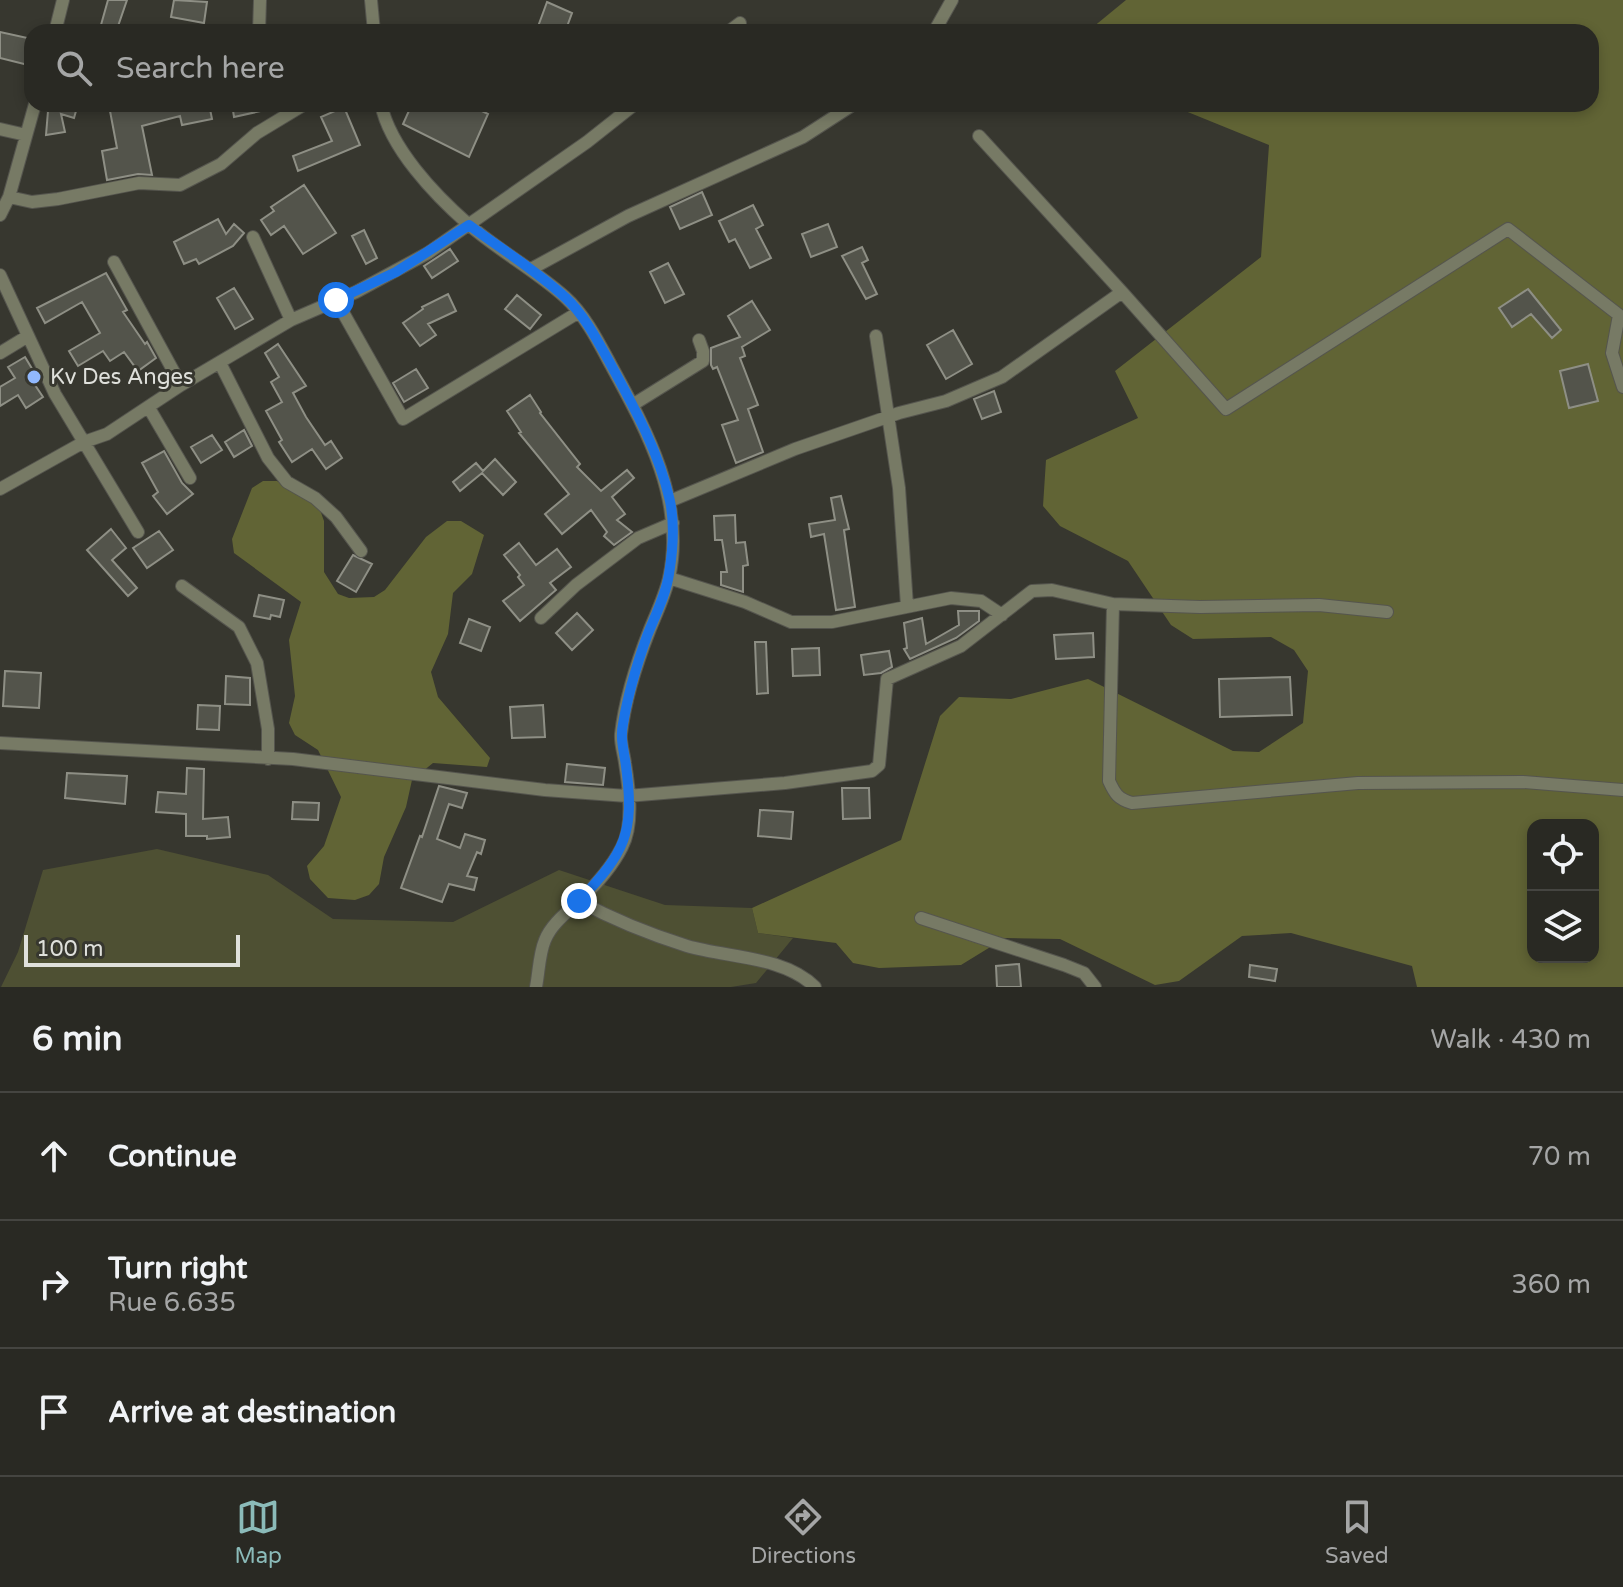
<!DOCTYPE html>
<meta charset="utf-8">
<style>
body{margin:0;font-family:"Varela Round",sans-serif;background:#353530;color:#f1f3f6}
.controls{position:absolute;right:24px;bottom:24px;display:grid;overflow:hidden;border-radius:16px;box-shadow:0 4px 12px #0003}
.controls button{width:72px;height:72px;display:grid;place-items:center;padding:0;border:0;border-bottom:2px solid #454541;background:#292923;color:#f1f3f6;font:40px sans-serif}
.scale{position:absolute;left:24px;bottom:20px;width:216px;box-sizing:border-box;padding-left:8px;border:4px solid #dfe0db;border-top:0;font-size:22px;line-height:28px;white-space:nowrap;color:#dfe0db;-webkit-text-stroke:6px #37372f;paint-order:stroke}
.stop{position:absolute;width:24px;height:24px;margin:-18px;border:6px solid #1a73e8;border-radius:50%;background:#fff}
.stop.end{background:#1a73e8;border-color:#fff;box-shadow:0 2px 8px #0008}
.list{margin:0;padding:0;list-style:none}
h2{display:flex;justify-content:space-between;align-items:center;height:104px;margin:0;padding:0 32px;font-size:34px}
h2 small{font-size:26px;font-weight:400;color:#a5a6a6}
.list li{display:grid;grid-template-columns:52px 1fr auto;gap:24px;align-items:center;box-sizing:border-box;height:128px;padding:0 32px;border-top:2px solid #454541}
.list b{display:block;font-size:30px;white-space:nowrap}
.list p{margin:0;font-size:26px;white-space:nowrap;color:#a5a6a6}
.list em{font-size:26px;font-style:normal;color:#a5a6a6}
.icon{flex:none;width:44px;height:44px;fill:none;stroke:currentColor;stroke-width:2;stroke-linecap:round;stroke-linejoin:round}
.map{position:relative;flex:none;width:1623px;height:987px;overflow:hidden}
.search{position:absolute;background:#292923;box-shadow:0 4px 12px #0003;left:24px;right:24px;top:24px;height:88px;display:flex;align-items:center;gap:20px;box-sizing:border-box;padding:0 28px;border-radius:24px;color:#a5a6a6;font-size:30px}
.sheet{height:488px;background:#292923}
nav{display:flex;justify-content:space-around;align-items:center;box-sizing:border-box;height:112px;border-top:2px solid #454541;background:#292923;font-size:22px;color:#a5a6a6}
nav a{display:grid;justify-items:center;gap:4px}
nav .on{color:#8bbbb9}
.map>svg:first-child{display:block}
</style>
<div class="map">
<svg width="1623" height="987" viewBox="0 0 1623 987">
<rect width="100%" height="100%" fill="#37372f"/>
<!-- green -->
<path fill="#4e5033" d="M157 849 268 875 333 919 453 922 559 870 665 905 752 908 758 933 793 938 756 983 731 987H1L18 952 43 870Z"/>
<!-- forest -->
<path fill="#616435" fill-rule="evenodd" d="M1126 0H1623V987H1417L1412 966 1291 933 1242 936 1179 981 1155 985 1060 939 1005 938 961 965 879 968 853 963 836 943 758 933 752 908 901 840 940 716 959 697 1011 699 1088 679 1233 751 1259 752 1303 723 1308 671 1294 650 1271 637 1193 639 1171 625 1128 561 1060 526 1043 506 1046 460 1138 418 1115 371 1261 257 1269 145 1168 104H1591V32H1087ZM1533 825H1593V957H1533Z
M263 481H277L311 498 319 507 324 521V572L338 594 349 598 374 597 385 590 426 537 447 521H461L484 535 472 574 453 593 448 634 431 672 438 697 490 758 487 767 433 763 412 780 406 807 384 857 379 884 369 895 355 900 328 898 310 879 307 866 324 846 341 797 318 750 295 735 289 723 295 696 289 640 301 602 234 553 232 539 252 488Z"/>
<!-- building -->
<path fill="#53544b" stroke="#8e8f85" stroke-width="2" d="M108 0H127L116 32H99Z
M174 0 207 2 204 23 171 17Z
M547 2 572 13 565 32H536Z
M0 32 32 39V66L0 58Z
M44 104H78L74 118 61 114 65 132 46 135 48 111 43 109Z
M144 104H209L212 119 182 125 180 116 142 126 152 175 138 174 107 180 102 151 117 148 110 111Z
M232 104H269L270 109 234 117Z
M412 104H468L488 114 469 157 403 124Z
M344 107 360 145 298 171 293 156 332 141 321 117Z
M304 185 336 233 303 254 284 226 271 235 261 220 274 211 271 207Z
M702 192 712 215 680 229 670 207Z
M753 205 763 225 756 229 771 258 750 268 735 239 729 242 719 221Z
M218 219 226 234 234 224 244 233 233 246 199 264 196 259 184 264 174 242Z
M828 224 837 247 811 257 802 234Z
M364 230 377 258 366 264 352 236Z
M862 247 868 260 862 263 877 294 866 299 842 256Z
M450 249 458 261 432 278 424 266Z
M668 263 684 294 665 303 650 272Z
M106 273 127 310 123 312 145 344 147 342 156 358 138 371 124 352 110 361 103 351 78 366 69 351 100 333 82 302 45 323 37 308Z
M234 288 253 319 235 329 217 298Z
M1528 289 1561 330 1552 338 1531 314 1512 327 1499 308Z
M448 294 456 311 428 324 436 335 420 346 403 323 423 309 422 307Z
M517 295 541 315 530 329 505 309Z
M752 301 770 330 742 347 745 356 740 358 758 405 748 409 763 452 736 463 722 425 738 420 717 367 713 369 711 365V348L740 337 728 316Z
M953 330 972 364 946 379 927 345Z
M278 344 306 386 293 393 306 417 325 445 331 441 342 458 326 469 312 449 292 462 279 442 282 440 266 411 282 402 271 382 279 377 265 353Z
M25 357 40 382 35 385 43 397 26 408 18 395 0 406V387L15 378 8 367Z
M1588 364 1598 401 1569 408 1560 371Z
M416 369 428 388 404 402 393 383Z
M994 391 1001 412 982 419 974 399Z
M530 395 541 412 540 413 580 464 577 467 601 491 627 470 634 478 612 497 625 514 617 520 632 532 614 545 604 536 607 532 591 510 562 534 545 514 569 494 519 433 521 432 507 411Z
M244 430 252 446 234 457 225 442Z
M212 435 222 450 201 463 191 447Z
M164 451 182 483 193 494 167 514 153 496 158 492 142 463Z
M495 459 516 482 503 495 482 473 460 491 453 482 476 463 483 471Z
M841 496 849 529 844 530 855 607 836 610 824 534 811 537 809 524 835 520 831 498Z
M735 515 736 543 745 542 748 565 743 566V592L721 585V572H727L722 540H715L714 516Z
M111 529 126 548 112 560 137 588 128 596 87 550Z
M159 531 173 550 147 568 133 548Z
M519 543 536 565 557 549 571 567 550 583 556 590 520 621 503 601 524 585 518 577 520 575 504 555Z
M353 555 372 564 356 592 337 581Z
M259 595 284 600 280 617 271 615 270 619 254 616Z
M958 611H979V621L956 638 910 659 904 649 907 648 904 623 922 618 926 644 959 625Z
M577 613 593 630 572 650 556 633Z
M469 619 490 627 481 651 460 643Z
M1093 633 1094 657 1056 659 1054 635Z
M755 642H766L768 693 757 694Z
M819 648 820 675 793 676 792 649Z
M889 651 892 667 881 673 864 675 861 655Z
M5 671 41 673 39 708 3 706Z
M226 676 250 678V705L225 704Z
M1290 677 1292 715 1220 717 1219 679Z
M198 705 220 706 219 730 197 729Z
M543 705 545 737 512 738 510 707Z
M567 764 605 768 603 785 565 782Z
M187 768 204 769 203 819 228 817 230 837 207 839V836H186V814L156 812 158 792 186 794Z
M67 773 127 776 125 804 65 798Z
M439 786 467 793 462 808 449 804 437 839 460 848 465 834 485 840 481 854 477 852 467 876 477 878 474 890 449 884 442 902 401 888 420 836 422 837Z
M842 788H869L870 818 843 819Z
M293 802 319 803 318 820 292 819Z
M760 810 793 812 791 839 758 836Z
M1019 964 1021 987H997L996 966Z
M1250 965 1277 969 1275 981 1249 977Z"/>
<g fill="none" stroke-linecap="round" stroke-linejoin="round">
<!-- minor casing -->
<g stroke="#55554e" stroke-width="14">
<path id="minor" d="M371 0 374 32
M55 32 63 0
M259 32 260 0
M728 32 740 23
M934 32 952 0
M381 104C390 148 435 195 468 224 499 251 535 270 565 297 586 316 599 343 612 367 647 431 686 502 669 578 665 595 657 612 650 629 637 662 625 698 621 734 620 743 624 754 625 763 629 788 634 824 622 847 612 867 593 888 577 903 565 914 551 925 545 940 539 954 539 972 536 987
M0 129 26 135
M979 136 1122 292 1226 409 1508 229 1619 315 1612 353 1623 387
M9 197 32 202 58 199 139 183 180 185 221 164 257 133 305 104
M0 215 9 197 35 104
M253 237 291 320
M114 262 181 385
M531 269 628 216 803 137 854 104
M0 275 55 394 138 532
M336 300 403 419 579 312
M876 336 899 488 907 606
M0 353 28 336
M220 363 268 458 287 482 315 498 336 517 361 551
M634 404 703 361V351L699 340
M149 408 190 478
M0 489 84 442 107 434 181 385 291 320 356 292 428 253 587 142 635 104
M670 501 795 449 899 413 946 401 1002 377 1122 292
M669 578 745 602 791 622H832L951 598 981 601 1002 615
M182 586 239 627 257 663 268 729V759
M1113 604 1109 781C1115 794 1118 799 1132 803L1358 783 1523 782 1623 790
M541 618 576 585 638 538 673 523
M0 743 293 759 545 790 627 796 785 783 872 771 879 765 887 679 961 646 1032 591 1052 590 1113 604 1200 607 1319 605 1387 612
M579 901C614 920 649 934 687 946 728 958 784 956 815 987
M921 918 1064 965 1084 973 1095 987"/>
</g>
<!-- minor -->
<use href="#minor" stroke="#777a65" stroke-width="12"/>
</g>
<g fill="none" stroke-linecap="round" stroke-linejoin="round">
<!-- route -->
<path stroke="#1a73e8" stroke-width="10" d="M336 300 396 272 469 225C501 249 536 270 566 298 585 316 597 340 610 363 634 407 659 452 670 501 675 525 673 550 669 574 666 595 655 616 647 636 637 664 628 694 623 724 620 739 624 751 626 766 635 834 625 852 579 901"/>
</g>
<!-- markers -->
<circle fill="#91b8fd" stroke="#37372f" stroke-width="3" cx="34" cy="377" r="8"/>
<g text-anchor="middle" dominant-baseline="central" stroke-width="6" stroke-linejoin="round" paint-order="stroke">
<!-- poi labels -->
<g font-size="22" fill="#dfe0db" stroke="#37372f" text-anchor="start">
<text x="50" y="377">Kv Des Anges</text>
</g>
</g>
</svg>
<div class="controls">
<button><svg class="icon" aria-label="locate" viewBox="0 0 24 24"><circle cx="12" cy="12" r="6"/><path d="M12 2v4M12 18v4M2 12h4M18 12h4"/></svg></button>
<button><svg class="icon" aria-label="layers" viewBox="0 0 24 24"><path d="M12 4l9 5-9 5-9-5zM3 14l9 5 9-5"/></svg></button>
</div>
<div class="scale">100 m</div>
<div class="stop" style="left:336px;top:300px"></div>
<div class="stop end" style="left:579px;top:901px"></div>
<div class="search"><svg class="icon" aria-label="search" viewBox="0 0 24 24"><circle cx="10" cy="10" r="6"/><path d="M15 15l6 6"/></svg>Search here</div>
</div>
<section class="sheet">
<h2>6 min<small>Walk · 430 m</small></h2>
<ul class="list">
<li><svg class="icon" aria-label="ahead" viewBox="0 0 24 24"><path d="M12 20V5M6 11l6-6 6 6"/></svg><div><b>Continue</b></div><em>70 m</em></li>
<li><svg class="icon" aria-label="right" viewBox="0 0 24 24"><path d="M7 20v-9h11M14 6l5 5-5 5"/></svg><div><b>Turn right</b><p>Rue 6.635</p></div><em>360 m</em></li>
<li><svg class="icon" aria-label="arrive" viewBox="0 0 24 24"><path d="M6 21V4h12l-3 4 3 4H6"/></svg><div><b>Arrive at destination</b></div></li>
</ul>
</section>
<nav>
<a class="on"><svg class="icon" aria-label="map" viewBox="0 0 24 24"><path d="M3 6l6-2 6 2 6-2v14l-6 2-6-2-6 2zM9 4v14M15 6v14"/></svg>Map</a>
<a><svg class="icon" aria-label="directions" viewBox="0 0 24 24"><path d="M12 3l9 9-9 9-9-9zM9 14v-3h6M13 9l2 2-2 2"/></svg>Directions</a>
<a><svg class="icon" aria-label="saved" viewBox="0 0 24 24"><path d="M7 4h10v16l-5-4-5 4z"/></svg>Saved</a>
</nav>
